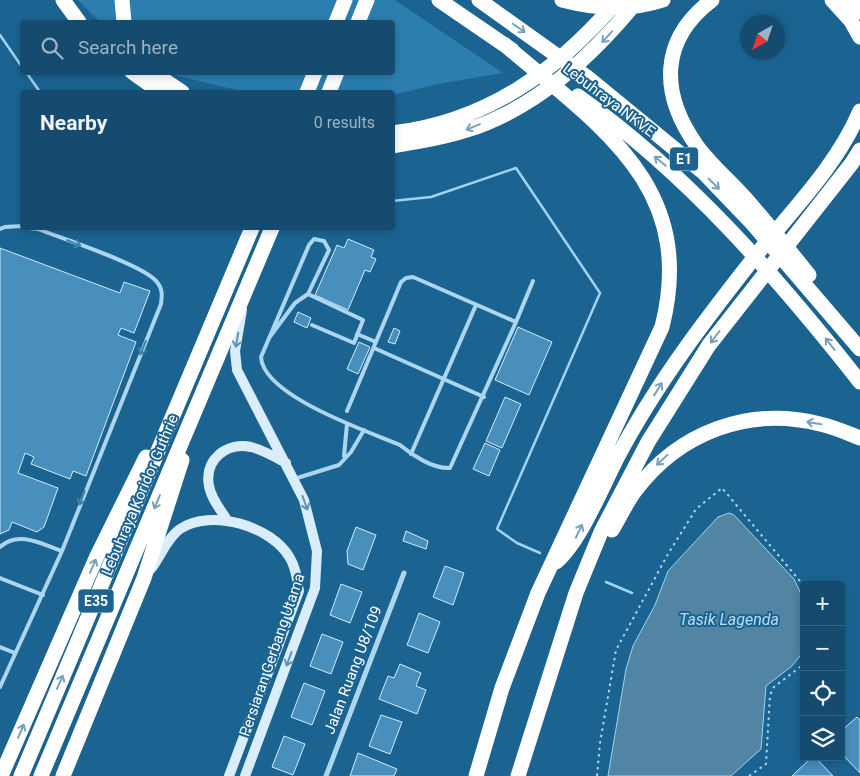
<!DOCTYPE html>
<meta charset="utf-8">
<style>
body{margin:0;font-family:Roboto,sans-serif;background:#1d5273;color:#f1f3f6}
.controls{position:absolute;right:15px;bottom:15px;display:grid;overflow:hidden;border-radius:5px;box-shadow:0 2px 8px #0003}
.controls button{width:45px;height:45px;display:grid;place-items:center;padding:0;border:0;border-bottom:1px solid #336381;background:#144b6e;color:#f1f3f6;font:25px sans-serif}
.compass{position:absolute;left:740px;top:15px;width:45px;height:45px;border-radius:50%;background:#144b6e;box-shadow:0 2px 8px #0003;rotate:220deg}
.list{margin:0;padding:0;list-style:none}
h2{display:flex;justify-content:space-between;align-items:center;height:65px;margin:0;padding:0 20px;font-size:21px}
h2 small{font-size:16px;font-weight:400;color:#9db3c2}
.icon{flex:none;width:28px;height:28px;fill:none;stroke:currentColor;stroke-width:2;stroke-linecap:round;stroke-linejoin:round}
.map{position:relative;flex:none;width:860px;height:776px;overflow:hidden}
.search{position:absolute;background:#144b6e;box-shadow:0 2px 8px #0003;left:20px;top:20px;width:375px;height:55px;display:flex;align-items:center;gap:12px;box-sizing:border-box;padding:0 18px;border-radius:5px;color:#9db3c2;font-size:19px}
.panel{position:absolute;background:#144b6e;box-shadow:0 2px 8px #0003;left:20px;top:90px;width:375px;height:140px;border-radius:5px}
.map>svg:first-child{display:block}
</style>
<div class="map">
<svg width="860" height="776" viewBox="0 0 860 776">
<rect width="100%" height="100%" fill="#1b6492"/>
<!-- green -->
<path fill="#2b7eae" d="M78 0H395L503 73 438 84 393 95 392 92H245L166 73 392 72V22H100Z"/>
<!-- water -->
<path fill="#5284a3" stroke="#9fd3f1" d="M729 513 734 515 794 579 804 600V651L792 666 766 686 761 749 731 776H608L626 669 633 646 655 605 668 571 718 517Z"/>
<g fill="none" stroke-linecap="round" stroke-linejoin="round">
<!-- stream -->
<path stroke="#9fd3f1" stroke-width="2.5" d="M0 35 22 67
M26 72 40 92
M392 201 431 197 516 168 600 293 497 529 517 543 540 553
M606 582 632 593"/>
</g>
<!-- building -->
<path fill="#488fbb" stroke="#d2ebfa" d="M348 239 374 250 371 257 376 259 370 272 365 270 348 310 315 295 337 245 344 248Z
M0 248 120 293 124 282 150 291 134 333 121 328 118 335 136 342 86 476 73 471 70 479 31 464 34 457 25 453 18 473 58 488 44 527 37 532 12 522 9 530 0 534Z
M298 312 311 318 307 328 294 322Z
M518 327 552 342 529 395 495 380Z
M394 328 400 331 395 344 388 342Z
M359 342 370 347 358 374 347 369Z
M505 397 521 404 502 448 486 441Z
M485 443 500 450 489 476 473 469Z
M356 527 376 535 363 570 348 564 347 551Z
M406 531 428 541 426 549 403 541Z
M445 566 464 573 453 605 433 597Z
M341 584 362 592 350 623 330 615Z
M419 613 440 622 428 653 407 645Z
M322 634 343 642 331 674 310 666Z
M400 664 421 673 416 686 426 690 417 714 379 699 388 676 394 678Z
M304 683 325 691 312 725 291 717Z
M381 715 402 722 390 754 369 746Z
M857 717 860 720V773L841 753V731Z
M284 736 305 744 293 775 272 767Z
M358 753 397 769 394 776H350Z
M812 757H815L833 776H792Z"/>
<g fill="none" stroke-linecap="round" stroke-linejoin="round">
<!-- path -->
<path stroke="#acd6ef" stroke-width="2" stroke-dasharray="2.5 4" stroke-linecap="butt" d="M597 776 600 743 616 650 668 554 696 509 722 488 804 586
M749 776 766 764 770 695 774 687 804 664"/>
<!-- service -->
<path stroke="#acd6ef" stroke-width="4" d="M0 229 5 227 22 226
M308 294 363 320 354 343 312 325
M516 322 533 281
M357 334 376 342
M269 338 295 303 308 294 329 250 324 241 314 239 309 245 261 357C263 396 367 431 400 445 412 455 433 469 450 468L516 322 413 277 406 278 401 282 347 411
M374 348 484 397
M411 454 476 305
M344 456 347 424
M294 479 339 465 351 452 364 430
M0 547C18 530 42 544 62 551
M0 578 43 595
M0 647 15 653
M0 687 62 551 161 304C162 296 163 289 157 282 144 265 63 239 38 229L28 228"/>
<!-- minor -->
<path stroke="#acd6ef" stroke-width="5" d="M326 776 404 573"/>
<!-- secondary -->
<path stroke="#d9edfa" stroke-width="10" d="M242 310 235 351 237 370 304 500 317 551 315 588 245 776
M227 520C220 509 211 498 209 486 204 459 227 442 251 447 263 450 275 457 286 463
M151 569C161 556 167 538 180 529 211 508 272 526 290 558 296 568 297 579 299 591L229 776"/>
<!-- motorway -->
<path stroke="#fff" stroke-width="15" d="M63 0 79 22
M122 0 124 22
M439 0 512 50
M479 0 587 77 704 173 752 223 860 349
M562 0C596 9 630 11 663 0
M712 0C659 40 660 94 697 146 711 165 730 181 746 199 768 224 788 249 809 275
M832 0 851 21 860 37
M850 0 860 12
M336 22 345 0
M358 22 367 0
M132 72 160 92
M152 72 182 92
M307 92 315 72
M329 92 337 72
M578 96C688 174 777 277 860 382
M392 133C487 122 557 71 618 0
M392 146C418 142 443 138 467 130 537 108 593 55 638 0
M612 530C620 517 626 503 635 491 679 432 749 406 820 424 834 427 847 433 860 438
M556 562C580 542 602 487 617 458 657 382 708 316 761 249 797 205 838 163 860 111
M1 776 97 556 146 457
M21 776 252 228
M41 776 272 228
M63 776 144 578 182 460
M476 776 502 688 538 593 662 327C698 185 598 125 504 44
M518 776 576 593 601 532 648 442 709 345 852 163 860 150"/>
</g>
<!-- one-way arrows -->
<defs><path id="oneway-shaft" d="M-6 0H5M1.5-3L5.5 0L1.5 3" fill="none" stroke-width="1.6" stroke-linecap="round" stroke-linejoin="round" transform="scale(1.25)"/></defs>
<g stroke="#76a2be">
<use href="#oneway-shaft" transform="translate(519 28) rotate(35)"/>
<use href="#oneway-shaft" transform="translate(607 37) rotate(132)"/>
<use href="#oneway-shaft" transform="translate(473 127) rotate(158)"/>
<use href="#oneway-shaft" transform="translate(660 161) rotate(-141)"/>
<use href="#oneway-shaft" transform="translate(714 184) rotate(44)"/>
<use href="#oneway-shaft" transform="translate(715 337) rotate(127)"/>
<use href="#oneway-shaft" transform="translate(830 344) rotate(-128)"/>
<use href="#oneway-shaft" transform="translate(658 389) rotate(-58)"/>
<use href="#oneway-shaft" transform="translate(814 423) rotate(-170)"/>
<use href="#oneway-shaft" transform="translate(662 460) rotate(137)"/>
<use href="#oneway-shaft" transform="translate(157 502) rotate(113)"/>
<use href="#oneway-shaft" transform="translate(579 531) rotate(-65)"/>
<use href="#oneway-shaft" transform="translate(93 566) rotate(-66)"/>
<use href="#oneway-shaft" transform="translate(60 682) rotate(-66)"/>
<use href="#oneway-shaft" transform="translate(21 731) rotate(-67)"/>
</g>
<g stroke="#3f80a9">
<use href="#oneway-shaft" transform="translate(74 243) rotate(22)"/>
<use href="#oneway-shaft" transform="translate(143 348) rotate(112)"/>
<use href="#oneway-shaft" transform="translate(82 498) rotate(111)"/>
</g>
<g stroke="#5e94b6">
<use href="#oneway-shaft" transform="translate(237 340) rotate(100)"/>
<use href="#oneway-shaft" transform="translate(305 503) rotate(70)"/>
<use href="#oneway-shaft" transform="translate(289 659) rotate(110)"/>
</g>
<g text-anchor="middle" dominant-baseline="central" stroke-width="4" stroke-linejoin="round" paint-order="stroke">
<!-- shield labels -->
<g fill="#1b6492" stroke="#bbd0de" stroke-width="1">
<rect x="670" y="147.5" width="28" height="23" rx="4"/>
<rect x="78.5" y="589.5" width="35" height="23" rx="4"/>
</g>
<g font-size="14" font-weight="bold" fill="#fff">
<text x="684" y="159">E1</text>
<text x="96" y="601">E35</text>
</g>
<!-- street labels -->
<g font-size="15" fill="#fff" stroke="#1b6492">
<text transform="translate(609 100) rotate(37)">Lebuhraya NKVE</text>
<text transform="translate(140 495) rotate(-67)">Lebuhraya Koridor Guthrie</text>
<text transform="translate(272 655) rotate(-71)">Persiaran Gerbang Utama</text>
<text transform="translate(353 670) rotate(-69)">Jalan Ruang U8/109</text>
</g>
<!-- water labels -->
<g font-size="16" font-style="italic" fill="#b8dff5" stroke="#1b6492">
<text x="729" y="619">Tasik Lagenda</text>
</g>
</g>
</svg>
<div class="controls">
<button>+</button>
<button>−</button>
<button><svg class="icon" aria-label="locate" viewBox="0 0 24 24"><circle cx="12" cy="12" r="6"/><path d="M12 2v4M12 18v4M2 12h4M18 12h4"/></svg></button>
<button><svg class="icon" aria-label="layers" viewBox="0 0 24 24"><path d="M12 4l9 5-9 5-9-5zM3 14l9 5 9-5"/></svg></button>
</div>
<svg class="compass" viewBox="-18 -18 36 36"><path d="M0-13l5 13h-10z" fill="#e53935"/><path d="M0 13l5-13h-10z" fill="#9db3c2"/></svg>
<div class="search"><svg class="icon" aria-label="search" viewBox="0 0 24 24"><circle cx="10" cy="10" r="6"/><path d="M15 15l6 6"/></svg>Search here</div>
<section class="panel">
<h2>Nearby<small>0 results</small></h2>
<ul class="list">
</ul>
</section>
</div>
